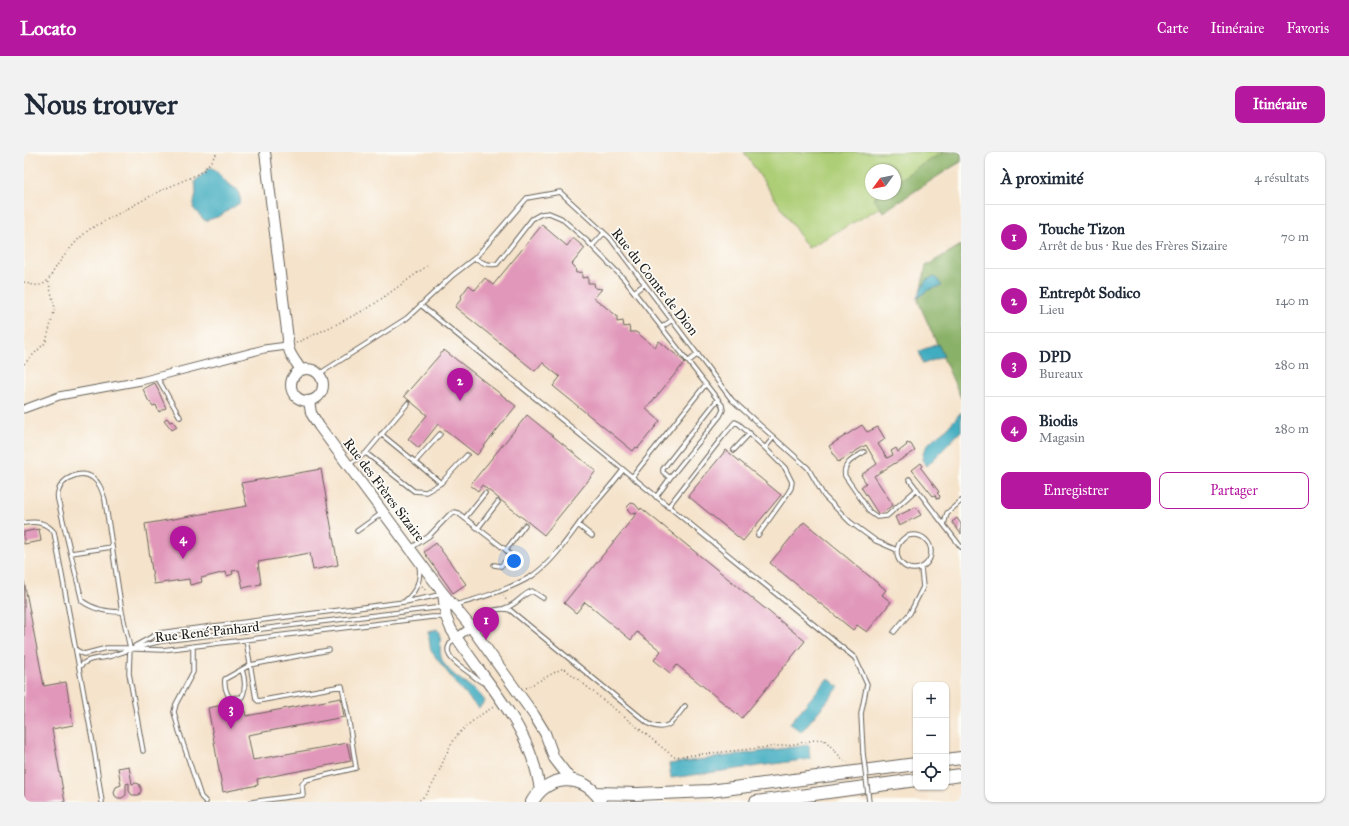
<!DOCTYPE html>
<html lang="fr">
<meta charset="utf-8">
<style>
body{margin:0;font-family:"IM FELL Great Primer",serif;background:#f2f2f3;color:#1f2937}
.controls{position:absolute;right:12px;bottom:12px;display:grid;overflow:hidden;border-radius:8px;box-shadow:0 1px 3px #0004}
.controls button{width:36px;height:36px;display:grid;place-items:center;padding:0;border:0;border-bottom:1px solid #e0e1e3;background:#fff;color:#1f2937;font:20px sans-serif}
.compass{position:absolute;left:841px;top:12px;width:36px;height:36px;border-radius:50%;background:#fff;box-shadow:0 1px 3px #0004;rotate:237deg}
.you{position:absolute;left:490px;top:409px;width:14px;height:14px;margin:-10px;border:3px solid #fff;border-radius:50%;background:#1a73e8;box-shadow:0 0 0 6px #1a73e833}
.badge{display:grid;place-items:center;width:26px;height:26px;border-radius:50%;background:#b5179e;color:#fff;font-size:13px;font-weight:700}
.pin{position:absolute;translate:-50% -33px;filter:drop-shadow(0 1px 2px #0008)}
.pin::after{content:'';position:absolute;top:21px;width:14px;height:12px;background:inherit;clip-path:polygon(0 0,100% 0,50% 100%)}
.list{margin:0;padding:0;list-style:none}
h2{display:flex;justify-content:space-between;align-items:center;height:52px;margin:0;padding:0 16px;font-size:17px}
h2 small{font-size:13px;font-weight:400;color:#747a83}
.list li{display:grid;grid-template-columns:26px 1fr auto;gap:12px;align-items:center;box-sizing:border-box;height:64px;padding:0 16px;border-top:1px solid #e0e1e3}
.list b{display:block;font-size:15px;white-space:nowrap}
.list p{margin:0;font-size:13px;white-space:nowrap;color:#747a83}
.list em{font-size:13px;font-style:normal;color:#747a83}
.actions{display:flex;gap:8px;padding:12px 16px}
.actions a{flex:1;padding:9px 0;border:1px solid #b5179e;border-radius:8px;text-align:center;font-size:14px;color:#b5179e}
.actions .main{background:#b5179e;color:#fff}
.icon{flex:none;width:22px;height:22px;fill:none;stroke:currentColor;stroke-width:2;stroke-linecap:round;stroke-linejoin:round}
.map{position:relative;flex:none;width:937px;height:650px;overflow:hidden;border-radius:8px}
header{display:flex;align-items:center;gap:24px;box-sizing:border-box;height:56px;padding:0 20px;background:#b5179e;color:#fff}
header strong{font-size:19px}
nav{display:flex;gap:22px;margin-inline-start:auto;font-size:14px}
.intro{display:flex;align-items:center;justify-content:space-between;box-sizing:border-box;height:96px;padding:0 24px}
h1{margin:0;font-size:28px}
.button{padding:10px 18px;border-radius:8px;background:#b5179e;color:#fff;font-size:14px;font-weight:700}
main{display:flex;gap:24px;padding:0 24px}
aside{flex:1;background:#fff;border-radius:8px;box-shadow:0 1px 3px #0004}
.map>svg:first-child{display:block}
</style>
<header>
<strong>Locato</strong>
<nav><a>Carte</a><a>Itinéraire</a><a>Favoris</a></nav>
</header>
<div class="intro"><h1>Nous trouver</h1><a class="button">Itinéraire</a></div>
<main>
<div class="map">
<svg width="937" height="650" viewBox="0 0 937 650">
<rect width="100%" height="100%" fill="#fdfcf7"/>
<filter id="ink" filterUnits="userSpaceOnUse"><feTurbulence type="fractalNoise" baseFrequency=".025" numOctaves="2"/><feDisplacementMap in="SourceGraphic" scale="8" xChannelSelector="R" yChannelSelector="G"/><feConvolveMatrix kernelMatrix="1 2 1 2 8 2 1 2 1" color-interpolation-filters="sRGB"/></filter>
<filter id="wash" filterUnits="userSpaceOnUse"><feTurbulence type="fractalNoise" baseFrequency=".012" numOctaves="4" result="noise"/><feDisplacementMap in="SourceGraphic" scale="16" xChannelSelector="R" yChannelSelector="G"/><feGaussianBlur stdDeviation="0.9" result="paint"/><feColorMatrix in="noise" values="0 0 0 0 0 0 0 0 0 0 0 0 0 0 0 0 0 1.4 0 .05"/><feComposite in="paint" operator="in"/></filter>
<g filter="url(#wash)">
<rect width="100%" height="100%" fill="#f5e3cb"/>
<!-- green -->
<path fill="#adce76" stroke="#647549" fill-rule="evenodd" d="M720 0H937V10L784 96ZM847 18H871V42H847Z"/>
<!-- forest -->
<path fill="#8ab167" stroke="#536642" d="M920 0H937V9L859 60 850 46 856 42H871V31L894 15Z
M937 93V246L894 149 902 114Z"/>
<!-- water -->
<path fill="#41acc0" stroke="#2e646e" d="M187 15 193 19 204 32 214 38 217 50 196 64 181 69 169 56 172 41 171 29Z
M911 125 913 127 918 134 904 138 892 147 902 128Z
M914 192 920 204 899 212 895 199Z
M937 260V279L903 314 898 308C899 292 911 286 922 277 927 272 932 266 937 260Z
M413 477C420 488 413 498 419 510 429 527 449 532 460 549L458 553 454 556 434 534 407 499 404 480Z
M804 526 815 535 777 580 766 571Z
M785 593 786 607 647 626 645 612Z"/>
<g id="blocks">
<!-- building -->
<path fill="#e197ba" d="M518 73 543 94 549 86 561 96 548 112 551 115 552 121 558 120V126L564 125V131H570L571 136 578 137 570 146 593 164V170L599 169 600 175 605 174 606 180H612L631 195 635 189 661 210 622 257 636 269 614 296 612 295 609 299 529 234 536 225 519 211H518L511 219 431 155 438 146 437 144 445 133 451 138 461 126 469 133Z
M420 198 492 254 453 303 414 272 395 296 384 287 403 263 380 244Z
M131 231 142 256 135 260 132 253 129 254 126 250H125L119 237Z
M503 263 572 319 520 383 458 333 454 339 446 333Z
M143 266 146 270 149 269 153 275 148 278 140 268Z
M838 273 843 280 854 275 861 287 854 292 863 306 869 303 867 299 872 296 874 300 883 293 882 292 884 291 885 292H887L891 299 850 324 869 353 855 363 837 335 842 331 837 323 853 312 842 293 814 310 805 294Z
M702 298 757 343 719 389 664 344Z
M897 311 899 314 897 316 915 340 913 341 916 344 915 347 912 346 911 343 909 344 888 318Z
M297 317 314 413 289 418 286 401 234 410 237 432 219 436 215 418 208 419 209 422 203 424 202 420 177 426 178 430 166 433 165 427 130 432 121 372 223 354 217 331Z
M607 351 611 352 616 358 617 356 781 489 718 566 653 513 646 521 630 508 637 499 613 480 607 488 561 450 552 461 540 451 613 361 607 362 604 359 603 355Z
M892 355 897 363 875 374 871 365Z
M933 366 937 372V382L928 370Z
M780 370 862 438 858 443 867 450 843 480 833 473 829 478 746 411Z
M15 377 17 389 0 392V380Z
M412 391 442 432 429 441 400 400Z
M0 429 20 534 42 530 49 573 28 577 41 650H0Z
M317 546 320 565 224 583 229 608 323 591 327 609 233 627 234 633 199 640 184 556 219 549 222 564Z
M105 614 108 632 112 631 115 632 117 636V639L115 643H108L105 639V631L102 632V643L98 646H94L91 644 90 640 92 635 97 633 94 616Z"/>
</g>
</g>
<g filter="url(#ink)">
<use href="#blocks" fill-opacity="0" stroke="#686259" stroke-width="1"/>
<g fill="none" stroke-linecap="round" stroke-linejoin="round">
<!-- lane casing -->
<g stroke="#686259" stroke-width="5.5">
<path id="lane" d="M568 94 580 81
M451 106C459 111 464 114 473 112L508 67 517 62 525 61 537 66 562 88 600 127 610 140 698 253 699 258 696 264 646 326 639 320V317L694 247
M610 140 621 132
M398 154 831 506 843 532 837 562 839 601
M638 175 648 168
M665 209 674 202
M295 222 383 166 429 123 451 106 503 46 536 40 586 86 708 248 784 316 800 344 826 370 852 389 873 398
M133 225 156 265
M357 282 417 331
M710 298 726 281
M840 300C831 306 818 311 821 324L846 360 853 365 863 364 893 337
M342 301 390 339 402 340 417 331 443 303
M391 310 416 282
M324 313 342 301 384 251
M608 325 682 232
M885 327 920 373
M632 345 646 326
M937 349 923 361 920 373 937 395
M644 355 700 283 711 270 715 272 741 296
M441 366 461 341
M0 371C13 369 21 370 30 380L70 597 78 650
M554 373 568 384
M454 376 474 350
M333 379 358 361
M873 400a17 17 0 1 1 34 0a17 17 0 1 1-34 0Z
M734 383 764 341 767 336 768 330 761 316 741 296 749 286
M387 396 405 384 425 363 430 360 434 361 482 398 485 402V405L477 414 470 413
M482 398 501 373
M47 401 88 395
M381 450 406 445 418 442
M431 453C458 446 484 438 508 424 529 410 545 385 560 365 573 349 587 334 599 318
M481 456C493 453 497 443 508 439L519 446
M98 460C84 460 70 458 58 449L35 352C34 349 33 344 34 340 38 326 57 317 69 326 76 331 78 339 81 348L98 460 106 496 105 521 119 599
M447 474C458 463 470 454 486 458L625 572C644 581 650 568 661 554
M870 480 886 461 899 435 897 416
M431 486C414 501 432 511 444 520 450 524 455 530 463 532
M222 488 232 547 234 549 318 534 324 564 332 616 282 628 278 632 279 643 227 650
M111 494 135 481 380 450C391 441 398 428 395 414
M169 494V520L152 552 150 560 155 579 177 645 182 650
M111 497 138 498 408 465H421
M52 498 60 502 83 496H103
M55 515C66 504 74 508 87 504 104 498 120 493 138 489L419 455
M218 518C221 526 222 537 218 545L206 546C202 541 200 533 201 527L226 513 305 498"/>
</g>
<!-- street casing -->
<g stroke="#686259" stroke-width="9">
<path id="street" d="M0 257 35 244 117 229 240 197 263 194
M432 486 447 475"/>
</g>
<!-- secondary casing -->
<g stroke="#686259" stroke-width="12">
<path id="secondary" d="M241 0 264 187C262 199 271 208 277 218
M267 233a16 16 0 1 1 32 0a16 16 0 1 1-32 0Z
M285 249 287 261 295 274 419 441 447 475 510 563 521 581 530 606 547 628
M419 441 422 465 427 477C460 530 508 574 516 639"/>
</g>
<!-- primary casing -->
<g stroke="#686259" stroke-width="14">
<path id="primary" d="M922 608 937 606
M922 625 937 623
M571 641 613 642 686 639 892 612
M508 650C524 622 558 621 576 647
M732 650 892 628"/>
</g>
<!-- path -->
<path stroke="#686259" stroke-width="1.5" stroke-dasharray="1 3" stroke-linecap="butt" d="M0 130C5 132 13 135 19 132 26 129 29 118 34 112 43 100 54 86 66 77L136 39 172 23 180 18 194 0
M272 191 313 172 346 155 403 114
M0 212 22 190 31 156 24 128
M398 434 403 440
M480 443 483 450
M502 536 537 517H541L650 605 765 593 796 587 802 589 819 608 824 610
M392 650C412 641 418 603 432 585 442 573 457 562 471 554"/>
<!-- lane -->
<use href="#lane" stroke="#fff" stroke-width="3.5"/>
<!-- street -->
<use href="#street" stroke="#fff" stroke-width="7"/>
<!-- secondary -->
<use href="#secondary" stroke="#fff" stroke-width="10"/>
<!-- primary -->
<use href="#primary" stroke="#fff" stroke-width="12"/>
<!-- lane-bridge casing -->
<g stroke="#686259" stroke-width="5.5" stroke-linecap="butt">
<path id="lane-bridge" d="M839 601 845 650"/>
</g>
<!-- lane-bridge -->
<use href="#lane-bridge" stroke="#fff" stroke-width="3.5"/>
</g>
</g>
<g text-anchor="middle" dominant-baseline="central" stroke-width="3.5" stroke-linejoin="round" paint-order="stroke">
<!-- street labels -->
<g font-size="14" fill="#1c1c1c" stroke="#fdfcf7">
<text transform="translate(631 130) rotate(52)">Rue du Comte de Dion</text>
<text transform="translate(360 338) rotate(53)">Rue des Frères Sizaire</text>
<text transform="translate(183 480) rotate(-6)">Rue René Panhard</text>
</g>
</g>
</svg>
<div class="controls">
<button>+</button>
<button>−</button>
<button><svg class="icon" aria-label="locate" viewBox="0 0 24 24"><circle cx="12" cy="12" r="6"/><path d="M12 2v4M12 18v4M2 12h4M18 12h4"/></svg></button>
</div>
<svg class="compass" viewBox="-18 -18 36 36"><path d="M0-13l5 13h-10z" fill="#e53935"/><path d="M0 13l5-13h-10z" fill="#747a83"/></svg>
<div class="you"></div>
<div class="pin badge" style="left:462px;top:488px">1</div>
<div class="pin badge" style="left:436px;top:249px">2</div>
<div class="pin badge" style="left:207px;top:577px">3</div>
<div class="pin badge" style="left:159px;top:407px">4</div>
</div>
<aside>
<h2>À proximité<small>4 résultats</small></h2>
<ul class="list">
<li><span class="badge">1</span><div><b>Touche Tizon</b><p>Arrêt de bus · Rue des Frères Sizaire</p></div><em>70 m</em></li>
<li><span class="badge">2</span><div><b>Entrepôt Sodico</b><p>Lieu</p></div><em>140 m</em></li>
<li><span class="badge">3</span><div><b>DPD</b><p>Bureaux</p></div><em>280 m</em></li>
<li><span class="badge">4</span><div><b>Biodis</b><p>Magasin</p></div><em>280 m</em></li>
</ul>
<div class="actions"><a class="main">Enregistrer</a><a>Partager</a></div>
</aside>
</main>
